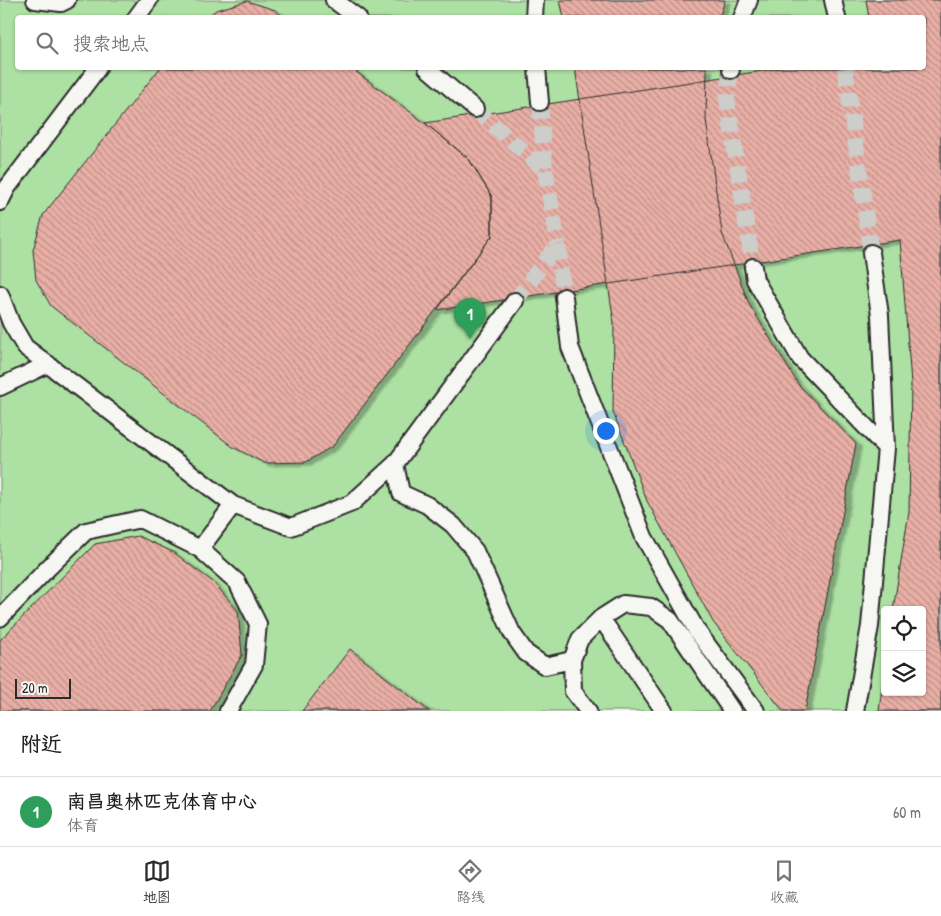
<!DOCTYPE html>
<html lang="zh">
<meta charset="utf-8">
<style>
body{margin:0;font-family:"Patrick Hand","LXGW WenKai TC",sans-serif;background:#f2f2f2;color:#222}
.controls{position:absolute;right:15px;bottom:15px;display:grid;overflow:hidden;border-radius:5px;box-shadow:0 1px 4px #0004}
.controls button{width:45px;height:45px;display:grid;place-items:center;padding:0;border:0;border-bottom:1px solid #e0e0e0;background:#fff;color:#222;font:25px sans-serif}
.scale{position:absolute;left:15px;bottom:12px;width:56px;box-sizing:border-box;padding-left:5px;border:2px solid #2b2b2b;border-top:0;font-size:14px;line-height:18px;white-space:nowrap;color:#2b2b2b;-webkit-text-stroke:4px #f6f6f2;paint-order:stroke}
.you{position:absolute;left:605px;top:430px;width:18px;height:18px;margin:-12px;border:4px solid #fff;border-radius:50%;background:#1a73e8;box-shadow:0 0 0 8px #1a73e833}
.badge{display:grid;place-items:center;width:32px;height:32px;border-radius:50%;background:#2b2b2b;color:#fff;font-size:16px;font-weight:700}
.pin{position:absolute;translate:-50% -41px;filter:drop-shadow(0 1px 2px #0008)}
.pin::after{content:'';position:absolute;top:26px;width:18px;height:15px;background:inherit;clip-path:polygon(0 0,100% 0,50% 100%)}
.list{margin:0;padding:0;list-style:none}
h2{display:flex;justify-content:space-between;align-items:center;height:65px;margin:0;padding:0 20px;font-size:21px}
h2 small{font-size:16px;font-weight:400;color:#767676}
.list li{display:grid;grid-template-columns:32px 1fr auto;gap:15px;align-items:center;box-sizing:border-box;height:70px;padding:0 20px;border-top:1px solid #e0e0e0}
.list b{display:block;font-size:19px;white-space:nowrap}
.list p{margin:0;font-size:16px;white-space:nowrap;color:#767676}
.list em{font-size:16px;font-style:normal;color:#767676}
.icon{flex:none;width:28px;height:28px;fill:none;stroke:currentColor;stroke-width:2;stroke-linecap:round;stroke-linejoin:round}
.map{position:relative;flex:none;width:941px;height:711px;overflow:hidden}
.search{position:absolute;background:#fff;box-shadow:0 1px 4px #0004;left:15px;right:15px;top:15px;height:55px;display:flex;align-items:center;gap:12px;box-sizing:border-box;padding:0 18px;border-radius:5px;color:#767676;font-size:19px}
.sheet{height:135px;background:#fff}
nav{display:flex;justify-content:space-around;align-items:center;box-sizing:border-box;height:70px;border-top:1px solid #e0e0e0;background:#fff;font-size:14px;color:#767676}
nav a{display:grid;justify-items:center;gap:2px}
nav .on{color:#2b2b2b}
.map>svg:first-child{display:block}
</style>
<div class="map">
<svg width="941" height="711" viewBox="0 0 941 711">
<defs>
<pattern id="building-back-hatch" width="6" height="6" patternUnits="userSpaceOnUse" patternTransform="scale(1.25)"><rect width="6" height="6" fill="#e9afa6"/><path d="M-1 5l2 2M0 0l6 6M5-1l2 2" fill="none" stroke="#bd8f87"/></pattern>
<filter id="shadow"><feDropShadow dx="5.5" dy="3" stdDeviation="1" flood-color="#0004"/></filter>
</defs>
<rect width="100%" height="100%" fill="#f6f6f2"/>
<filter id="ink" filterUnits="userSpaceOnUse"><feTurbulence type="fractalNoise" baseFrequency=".02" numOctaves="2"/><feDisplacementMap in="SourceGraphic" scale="10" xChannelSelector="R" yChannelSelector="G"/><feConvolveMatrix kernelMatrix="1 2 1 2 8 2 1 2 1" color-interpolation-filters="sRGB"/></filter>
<g filter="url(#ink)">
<!-- pitch -->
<path fill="#ade1a3" stroke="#6c8667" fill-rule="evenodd" d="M0 0H941V711H0ZM18 18H924V68H18ZM885 610H922V692H885Z"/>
<!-- building -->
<path fill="url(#building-back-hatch)" stroke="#2b2b2b" filter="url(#shadow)" d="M560 0H725L719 18H564Z
M866 0H941V711H879L885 662V692H922V610H893L909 512 911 383 900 240 437 310 492 236V197L469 159 425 123 781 68H924V18H869Z
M247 1 275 10 285 18H206L216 10Z
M160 68H351L425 123 469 159 492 197V236L333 446 306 462 264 463 233 447 51 306 36 280 33 250 43 215Z
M575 68H707L706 120 722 233 749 304 798 384 856 444 805 711H783L713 622 647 501 613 412 614 323Z
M138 536 173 552 213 582 238 611 242 655 210 711H0V640L95 544Z
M350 649 429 711H302Z"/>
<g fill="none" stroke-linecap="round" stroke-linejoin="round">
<!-- street-tunnel -->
<path stroke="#cdcdca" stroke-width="16" stroke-dasharray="16 8" stroke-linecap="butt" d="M845 68 871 253
M731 70 727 99 753 267
M475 109 545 170 540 102
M545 170 558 244
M515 301 558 244 564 297"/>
<!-- street casing -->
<g stroke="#2b2b2b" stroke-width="20">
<path id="street" d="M35 0 61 3 67 0
M334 0 358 18
M833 0 837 18
M136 18 149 0
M534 18 535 0
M742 18 749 0
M427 68 475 109
M537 68 540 102
M731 70V68
M0 202 7 188 98 68
M753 267 755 280 800 358 886 448
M0 294 11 323 25 347 233 505
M564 297 570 347 644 537 697 631 756 711
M0 387 48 364
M395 464 401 493 427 505 453 525 475 551 512 633 526 653 545 666 572 660
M200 549 233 505 291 527 352 503 395 464 515 301
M0 618 48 568 86 531 140 519 200 549 237 582 258 624 254 665 228 711
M601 618 664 711
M588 711 573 691 572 660 580 639 601 618 623 604 651 607 670 620 732 711
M855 711 870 626 886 448 880 315 871 253"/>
</g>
<!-- street -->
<use href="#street" stroke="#f6f6f2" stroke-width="16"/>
</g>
</g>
</svg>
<div class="controls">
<button><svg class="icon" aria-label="locate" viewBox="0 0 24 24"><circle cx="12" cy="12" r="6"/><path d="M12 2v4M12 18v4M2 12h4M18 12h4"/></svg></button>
<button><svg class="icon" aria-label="layers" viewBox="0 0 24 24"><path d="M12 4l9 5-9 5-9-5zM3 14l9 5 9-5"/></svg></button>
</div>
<div class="scale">20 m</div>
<div class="you"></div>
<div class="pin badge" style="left:470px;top:339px;background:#2e9e5b">1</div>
<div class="search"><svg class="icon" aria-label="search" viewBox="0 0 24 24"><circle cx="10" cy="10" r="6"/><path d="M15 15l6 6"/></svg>搜索地点</div>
</div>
<section class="sheet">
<h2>附近<small></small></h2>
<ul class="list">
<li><span class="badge" style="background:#2e9e5b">1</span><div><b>南昌奥林匹克体育中心</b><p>体育</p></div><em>60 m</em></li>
</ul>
</section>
<nav>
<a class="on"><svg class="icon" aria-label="map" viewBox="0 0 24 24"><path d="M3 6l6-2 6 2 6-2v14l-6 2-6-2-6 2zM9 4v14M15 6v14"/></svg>地图</a>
<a><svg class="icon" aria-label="directions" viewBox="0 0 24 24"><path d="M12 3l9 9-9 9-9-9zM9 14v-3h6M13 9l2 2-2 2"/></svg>路线</a>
<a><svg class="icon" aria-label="saved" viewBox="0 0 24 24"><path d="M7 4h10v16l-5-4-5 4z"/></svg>收藏</a>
</nav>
